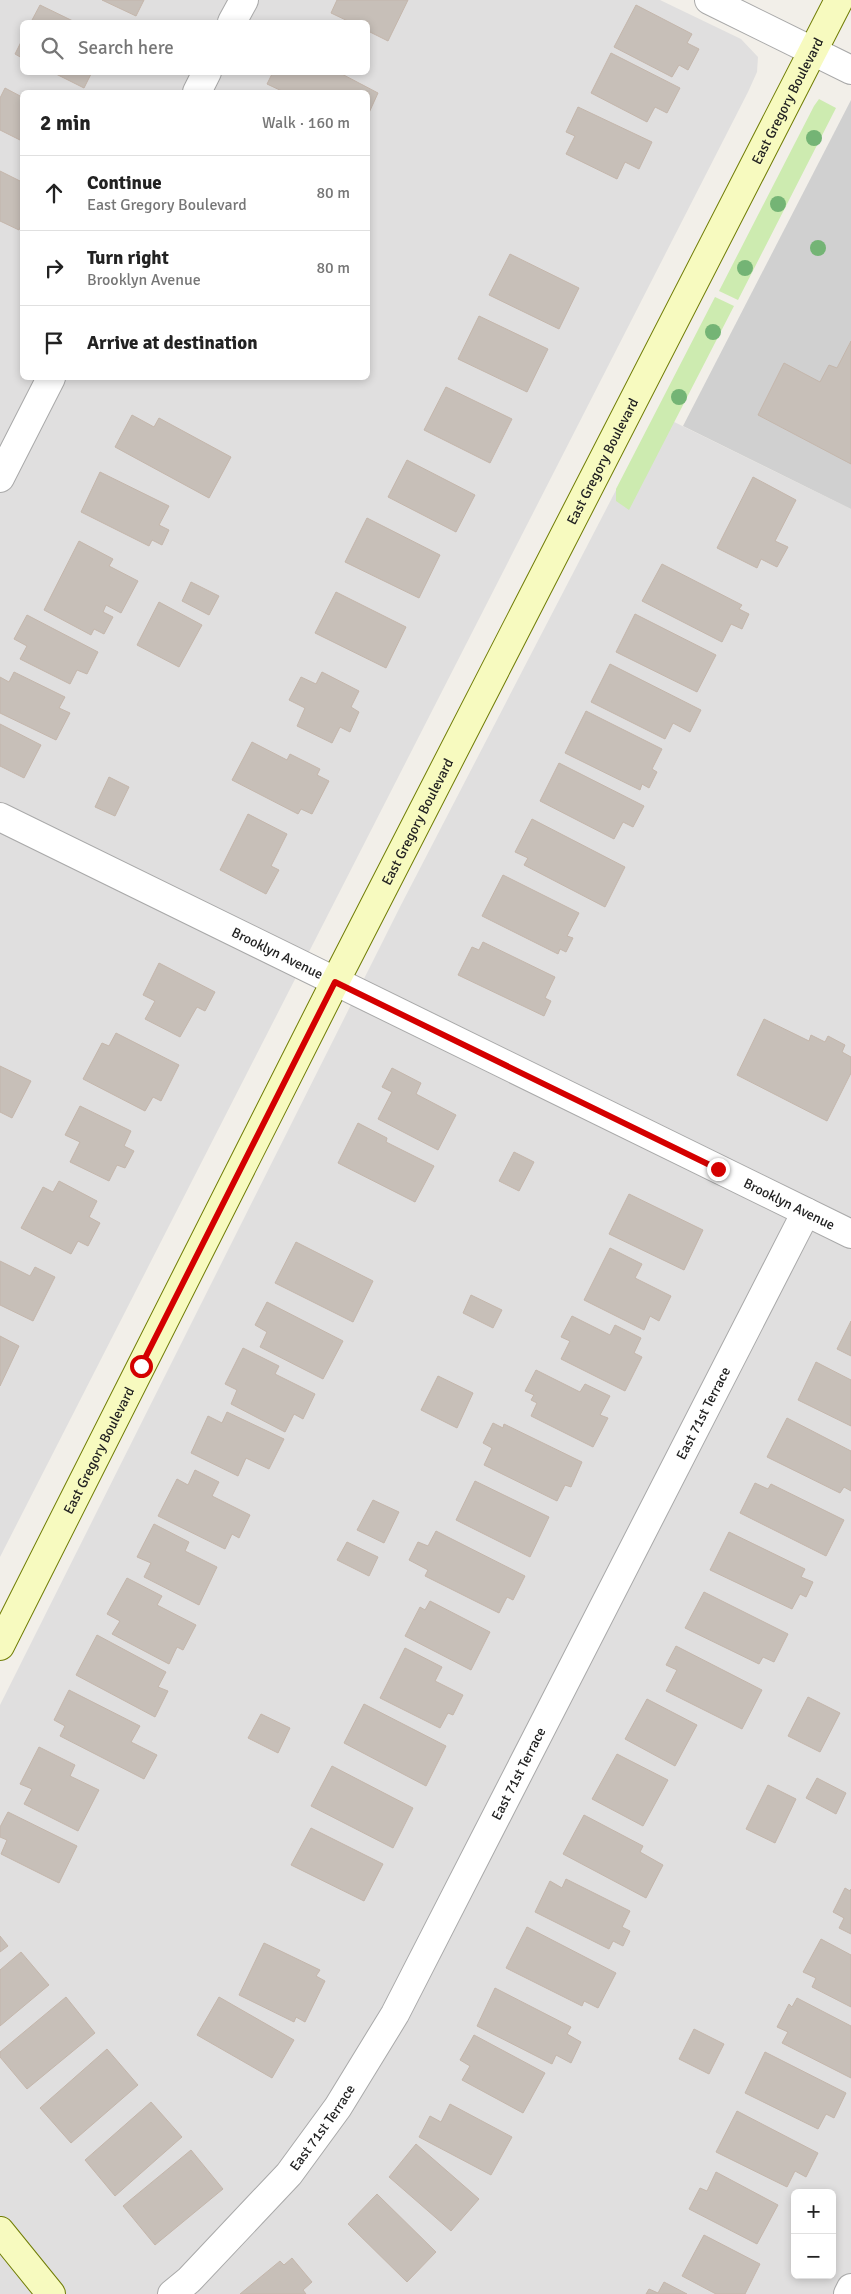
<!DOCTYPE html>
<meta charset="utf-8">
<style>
body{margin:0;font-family:Signika,sans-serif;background:#f6f6f6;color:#222}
.controls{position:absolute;right:15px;bottom:15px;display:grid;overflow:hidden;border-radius:8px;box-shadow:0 2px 8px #0003}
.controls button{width:45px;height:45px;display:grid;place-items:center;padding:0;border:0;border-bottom:1px solid #e0e0e0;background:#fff;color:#222;font:25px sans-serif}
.stop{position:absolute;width:15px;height:15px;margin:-11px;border:4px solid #d40000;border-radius:50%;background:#fff}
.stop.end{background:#d40000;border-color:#fff;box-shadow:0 1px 5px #0008}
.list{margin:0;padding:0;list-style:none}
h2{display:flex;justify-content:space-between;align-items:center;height:65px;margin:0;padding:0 20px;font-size:21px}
h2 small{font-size:16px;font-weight:400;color:#767676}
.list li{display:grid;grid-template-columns:32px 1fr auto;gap:15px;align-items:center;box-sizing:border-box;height:75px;padding:0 20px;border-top:1px solid #e0e0e0}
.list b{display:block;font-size:19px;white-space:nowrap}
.list p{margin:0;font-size:16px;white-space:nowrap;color:#767676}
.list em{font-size:16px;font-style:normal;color:#767676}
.icon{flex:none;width:28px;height:28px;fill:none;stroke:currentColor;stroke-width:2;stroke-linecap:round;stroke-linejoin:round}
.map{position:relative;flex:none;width:851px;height:2294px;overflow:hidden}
.search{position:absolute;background:#fff;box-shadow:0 2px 8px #0003;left:20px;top:20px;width:350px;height:55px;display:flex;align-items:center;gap:12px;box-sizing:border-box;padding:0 18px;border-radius:8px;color:#767676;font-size:19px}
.panel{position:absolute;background:#fff;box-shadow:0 2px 8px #0003;left:20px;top:90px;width:350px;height:290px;border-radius:8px}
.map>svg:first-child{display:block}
</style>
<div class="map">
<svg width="851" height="2294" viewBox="0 0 851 2294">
<rect width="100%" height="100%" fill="#f2efe9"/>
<!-- residential -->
<path fill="#e0dfdf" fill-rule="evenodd" d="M0 0H660L741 39 758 57 757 72 748 92 0 1557ZM22 22H368V72H22ZM22 92H368V378H22Z
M656 413 851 509V2294H0V1705L401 905ZM795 2193H832V2275H795Z"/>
<!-- religious -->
<path fill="#d0d0d0" d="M851 100V509L683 426Z"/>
<!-- grass -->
<path fill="#cdebb0" d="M819 99 836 108 738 300 719 291 814 106Z
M715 297 734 306 629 510 616 501V489Z"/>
<!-- building -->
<path fill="#c7bfb8" stroke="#c4b6ab" d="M102 0H144L136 16Z
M337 0H408L388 41 368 31V22H350L331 13Z
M40 5 75 22H31Z
M636 5 692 34 687 43 699 49 688 70 679 65 672 77 614 47Z
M22 40V58L15 54Z
M611 53 680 88 667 113 655 107 647 122 591 93Z
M52 72H92L84 88Z
M273 72H338L378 93 368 115V92H284L267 84Z
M5 88 22 97V141L0 130V98Z
M578 107 652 142 639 169 625 162 617 179 566 154 575 136 566 132Z
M0 171 22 182V223L19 230 0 221Z
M510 254 579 288 559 329 489 295Z
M479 316 548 349 527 392 458 359Z
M851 341V464L758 415 784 363 820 382 829 365 837 368Z
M446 387 512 419 490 463 424 430Z
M132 415 154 427 159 418 231 457 209 498 115 447Z
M407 460 475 495 456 532 388 497Z
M100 472 169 506 159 525 169 530 162 545 152 540 149 546 81 512Z
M753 477 796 500 775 541 788 547 777 567 761 559 757 568 717 548Z
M367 518 440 555 419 598 345 562Z
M79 541 113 559 109 566 138 581 121 613 106 605 103 612 113 617 104 634 94 629 91 635 44 610Z
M662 564 742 605 739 609 749 614 742 629 731 624 722 642 642 601Z
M191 582 219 596 209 615 182 601Z
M336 592 406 627 386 668 315 633Z
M159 602 202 625 179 667 137 645Z
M635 614 716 655 697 692 616 652Z
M27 615 98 652 87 674 77 670 70 684 20 659 27 646 14 639Z
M610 664 701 710 690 732 673 723 665 739 591 702Z
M14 672 65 697 59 708 70 713 56 740 0 713V677L9 682Z
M322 672 359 691 351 707 359 712 350 732 340 727 332 743 297 726 305 708 289 700 301 677 316 684Z
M586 711 662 749 652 769 657 772 649 788 642 784 640 790 565 753Z
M0 724 41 745 24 778 0 766Z
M252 742 287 760 290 754 320 769 317 775 329 781 312 814 301 809 298 814 232 780Z
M559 763 644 806 633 827 623 822 614 839 540 801Z
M109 777 129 787 115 816 95 807Z
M248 814 287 834 271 866 279 870 266 894 220 870Z
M532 819 625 867 605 907 524 865 528 858 515 852Z
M503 875 579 913 567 936 573 938 566 952 560 949 558 954 482 916Z
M483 942 555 977 545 998 551 1001 544 1016 458 975 472 947 479 950Z
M159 963 215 992 205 1011 197 1007 180 1037 145 1019 155 1001 143 995Z
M764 1019 809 1041 811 1035 825 1042 828 1036 845 1045 842 1052 851 1057V1073L827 1121 737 1075Z
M116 1033 179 1065 161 1101 153 1097 145 1111 83 1079 102 1043 109 1046Z
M0 1066 31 1081 12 1118 0 1112Z
M392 1068 421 1083 416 1094 456 1115 438 1150 378 1119 392 1092 382 1087Z
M80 1106 131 1131 124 1146 134 1151 125 1168 117 1165 109 1181 70 1162 80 1142 65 1135Z
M358 1123 387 1138 386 1142 434 1166 415 1202 338 1163Z
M514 1152 534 1162 519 1191 499 1181Z
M59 1181 97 1201 89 1217 100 1223 88 1246 78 1241 71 1254 21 1228 43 1187 53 1192Z
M629 1194 703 1230 684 1270 609 1234Z
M296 1242 373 1281 353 1322 275 1283Z
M610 1248 642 1264 635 1278 671 1296 659 1321 650 1316 644 1330 584 1300Z
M0 1261 30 1276 35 1267 55 1277 33 1321 0 1305Z
M471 1295 502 1310 493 1328 463 1313Z
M267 1302 343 1341 323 1379 260 1347 267 1332 255 1325Z
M572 1316 610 1335 615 1325 641 1338 634 1353 642 1357 625 1391 561 1359 570 1341 561 1337Z
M851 1321V1356L837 1349Z
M0 1336 19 1346 0 1386Z
M243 1348 279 1366 275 1374 315 1394 303 1419 294 1414 285 1432 231 1404 237 1390 225 1384Z
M816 1362 851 1380V1426L798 1400Z
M536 1370 580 1392 585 1384 610 1396 600 1415 608 1418 593 1447 531 1416 537 1403 531 1400 534 1395 525 1391Z
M438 1376 473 1393 457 1428 421 1410Z
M227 1412 284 1439 269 1469 246 1458 238 1476 191 1453 208 1416 222 1423Z
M787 1418 851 1451V1491L844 1487 840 1493 767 1457Z
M493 1423 503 1428 504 1424 582 1462 571 1487 565 1485 557 1501 484 1465 492 1448 483 1443Z
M195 1470 219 1482 212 1496 250 1515 239 1538 232 1534 225 1549 158 1516 177 1479 188 1485Z
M475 1481 549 1517 530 1557 456 1520Z
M755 1483 768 1489 771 1484 844 1520 826 1556 740 1513Z
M373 1500 399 1512 384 1543 357 1530Z
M154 1524 189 1542 185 1551 217 1567 199 1605 144 1577 151 1563 137 1557Z
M436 1531 525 1576 513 1600 507 1597 499 1613 425 1576 428 1570 409 1560 418 1542 428 1546Z
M729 1532 805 1569 801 1577 813 1582 806 1597 800 1594 792 1609 710 1570Z
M347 1542 378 1557 369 1576 337 1560Z
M127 1578 162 1596 157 1605 196 1625 183 1650 177 1647 169 1664 112 1634 120 1621 107 1614Z
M704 1592 788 1634 774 1662 763 1657 759 1664 685 1628Z
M430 1601 490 1632 471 1670 405 1636 420 1607 425 1610Z
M97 1635 166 1672 158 1687 168 1691 155 1717 76 1675Z
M676 1646 762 1690 742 1729 666 1691 677 1670 666 1665Z
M405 1648 442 1667 435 1681 463 1695 453 1715 448 1713 440 1728 380 1698Z
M69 1690 140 1726 131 1742 157 1755 144 1779 60 1736 65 1726 54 1720Z
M808 1697 840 1713 820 1752 788 1736Z
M647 1699 697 1725 675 1766 625 1739Z
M364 1704 446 1746 426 1786 344 1743Z
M261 1714 290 1728 278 1753 248 1738Z
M39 1747 75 1765 70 1776 99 1790 78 1831 24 1804 32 1789 20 1784Z
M617 1754 668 1780 643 1826 592 1799Z
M332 1766 413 1808 393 1848 311 1806Z
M817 1778 846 1793 836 1814 806 1798Z
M768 1785 796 1799 775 1843 746 1829Z
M8 1812 77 1846 59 1883 1 1854 7 1840 0 1837V1827Z
M584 1815 643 1846 640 1852 663 1865 646 1898 563 1854Z
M311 1828 383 1864 364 1901 291 1865Z
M566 1879 630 1911 622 1927 630 1931 623 1946 613 1941 609 1949 535 1912 550 1881 562 1888Z
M845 1888 850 1891 851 1889V1934L839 1928 844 1918 833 1912Z
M527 1927 616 1973 598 2008 584 2001 582 2006 506 1968Z
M0 1936 8 1946 0 1952Z
M821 1939 851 1955V2007L812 1987 816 1978 803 1972Z
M264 1943 320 1970 316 1976 325 1981 305 2022 296 2017 294 2022 239 1995Z
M21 1952 49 1985 0 2026V1970Z
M495 1988 571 2027 567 2034 581 2042 571 2063 556 2055 552 2064 477 2026Z
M66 1997 95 2033 27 2089 0 2057V2052Z
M219 1997 294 2040 272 2078 197 2035Z
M797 1998 851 2026V2078L782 2043 788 2032 777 2027 789 2004 792 2007Z
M694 2029 724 2044 709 2074 679 2059Z
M474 2035 545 2073 523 2113 462 2080 470 2066 460 2060Z
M107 2049 138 2085 71 2143 40 2108Z
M765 2052 846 2093 834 2118 826 2114 818 2129 745 2093Z
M151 2102 182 2137 115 2196 85 2160Z
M450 2104 512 2137 491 2175 419 2137 430 2116 441 2122Z
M737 2111 818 2153 806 2177 795 2171 787 2187 716 2152Z
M416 2144 479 2199 451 2231 389 2177Z
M191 2150 223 2189 155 2245 123 2206Z
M716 2172 778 2205 757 2244 689 2209 700 2188 707 2191Z
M377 2194 436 2252 407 2282 348 2224Z
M704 2235 760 2264 745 2294H716L682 2276Z
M292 2258 312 2282 303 2290 306 2294H240L280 2261 284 2265Z
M664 2282 687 2294H646L649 2289 658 2293Z"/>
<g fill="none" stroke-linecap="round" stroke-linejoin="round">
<!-- street casing -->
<g stroke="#a9a9a9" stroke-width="30">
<g id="street">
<path d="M709 0 851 70"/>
<path d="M232 22 244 0"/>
<path d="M197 92 207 72"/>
<path d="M0 478 51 378"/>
<path id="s1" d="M0 817 851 1234"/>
<path id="s2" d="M172 2294 189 2280 289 2174 338 2107 395 2014 806 1212"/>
<path d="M848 2294 851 2288"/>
</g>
</g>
<!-- secondary casing -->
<g stroke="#707d05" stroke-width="30">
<g id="secondary">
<path id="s3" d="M0 1646 335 982 839 0"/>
<path d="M0 2231 51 2294"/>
</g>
</g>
<!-- street -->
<use href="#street" stroke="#fff" stroke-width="28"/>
<!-- secondary -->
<use href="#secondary" stroke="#f7fabf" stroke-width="28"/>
</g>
<!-- trees -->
<g fill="#74b475">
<circle cx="814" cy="138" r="8"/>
<circle cx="778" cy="204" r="8"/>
<circle cx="818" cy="248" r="8"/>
<circle cx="745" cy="268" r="8"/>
<circle cx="713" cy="332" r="8"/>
<circle cx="679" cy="397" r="8"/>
</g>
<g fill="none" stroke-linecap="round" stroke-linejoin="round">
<!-- route -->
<path stroke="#d40000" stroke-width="6" d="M141 1366 335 982 718 1169"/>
</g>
<g text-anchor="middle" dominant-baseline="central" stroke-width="4.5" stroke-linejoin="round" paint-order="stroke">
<!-- street labels -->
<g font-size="14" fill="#222" stroke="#fff">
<text stroke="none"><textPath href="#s3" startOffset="1734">East Gregory Boulevard</textPath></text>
<text stroke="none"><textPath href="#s3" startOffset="1329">East Gregory Boulevard</textPath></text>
<text stroke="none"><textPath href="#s3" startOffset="924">East Gregory Boulevard</textPath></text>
<text stroke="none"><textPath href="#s1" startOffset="309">Brooklyn Avenue</textPath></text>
<text stroke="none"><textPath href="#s1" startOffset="879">Brooklyn Avenue</textPath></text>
<text stroke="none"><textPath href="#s2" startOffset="1035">East 71st Terrace</textPath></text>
<text stroke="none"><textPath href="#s3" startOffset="219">East Gregory Boulevard</textPath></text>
<text stroke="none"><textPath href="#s2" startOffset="630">East 71st Terrace</textPath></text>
<text stroke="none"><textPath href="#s2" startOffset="225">East 71st Terrace</textPath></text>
</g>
</g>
</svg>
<div class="controls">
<button>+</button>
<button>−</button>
</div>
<div class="stop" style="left:141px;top:1366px"></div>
<div class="stop end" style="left:718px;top:1169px"></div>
<div class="search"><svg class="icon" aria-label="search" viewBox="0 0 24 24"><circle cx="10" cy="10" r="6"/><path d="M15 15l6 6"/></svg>Search here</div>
<section class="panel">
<h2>2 min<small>Walk · 160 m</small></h2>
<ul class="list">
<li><svg class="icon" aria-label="ahead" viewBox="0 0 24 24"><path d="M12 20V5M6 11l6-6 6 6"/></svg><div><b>Continue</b><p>East Gregory Boulevard</p></div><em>80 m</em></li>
<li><svg class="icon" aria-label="right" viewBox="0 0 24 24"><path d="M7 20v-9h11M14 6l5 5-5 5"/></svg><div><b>Turn right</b><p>Brooklyn Avenue</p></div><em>80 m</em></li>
<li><svg class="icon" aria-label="arrive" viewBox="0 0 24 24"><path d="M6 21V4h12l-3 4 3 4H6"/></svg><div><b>Arrive at destination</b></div></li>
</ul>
</section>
</div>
